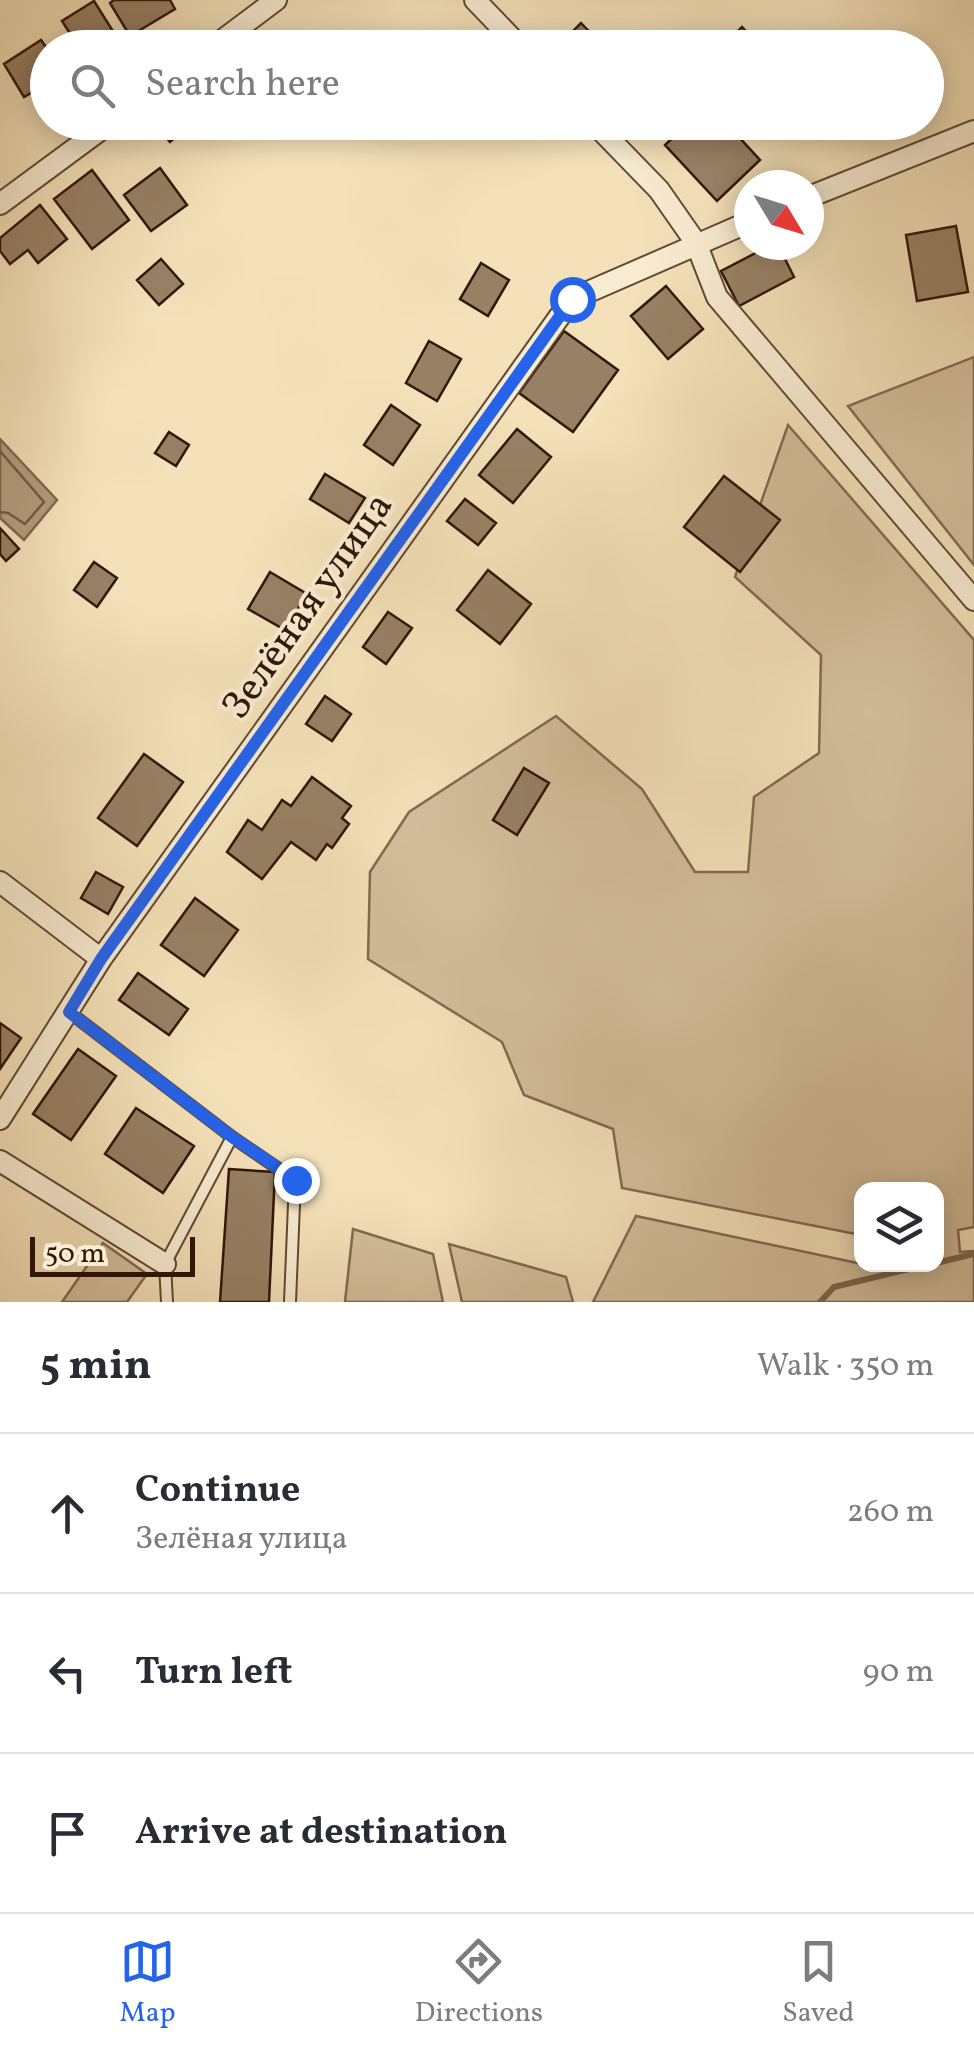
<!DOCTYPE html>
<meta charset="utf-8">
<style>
body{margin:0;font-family:Vollkorn,serif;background:#f7f7f7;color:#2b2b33}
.controls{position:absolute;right:30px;bottom:30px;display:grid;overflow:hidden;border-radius:20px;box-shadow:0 5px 25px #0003}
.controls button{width:90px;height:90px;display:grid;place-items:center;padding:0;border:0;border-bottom:2px solid #e1e1e2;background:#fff;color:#2b2b33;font:50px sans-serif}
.compass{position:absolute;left:734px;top:170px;width:90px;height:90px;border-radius:50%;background:#fff;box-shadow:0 5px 25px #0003;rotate:128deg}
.scale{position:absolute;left:30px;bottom:25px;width:165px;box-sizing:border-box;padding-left:10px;border:5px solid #321607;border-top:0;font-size:28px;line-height:35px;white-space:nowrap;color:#321607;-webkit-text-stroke:8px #f8ecd2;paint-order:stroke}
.stop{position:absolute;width:30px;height:30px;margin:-22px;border:8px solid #2563eb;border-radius:50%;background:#fff}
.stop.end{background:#2563eb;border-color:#fff;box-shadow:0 2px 10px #0008}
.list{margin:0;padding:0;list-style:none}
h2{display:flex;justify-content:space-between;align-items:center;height:130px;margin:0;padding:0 40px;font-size:42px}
h2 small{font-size:32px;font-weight:400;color:#7c7c81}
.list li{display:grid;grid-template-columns:65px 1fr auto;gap:30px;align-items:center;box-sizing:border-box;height:160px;padding:0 40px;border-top:2px solid #e1e1e2}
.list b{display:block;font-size:38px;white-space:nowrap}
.list p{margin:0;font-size:32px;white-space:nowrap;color:#7c7c81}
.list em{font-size:32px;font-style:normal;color:#7c7c81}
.icon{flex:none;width:55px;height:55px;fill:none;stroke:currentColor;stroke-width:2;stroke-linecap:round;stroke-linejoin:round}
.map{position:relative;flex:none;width:974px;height:1302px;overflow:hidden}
.search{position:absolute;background:#fff;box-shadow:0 5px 25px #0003;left:30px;right:30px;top:30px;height:110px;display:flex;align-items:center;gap:25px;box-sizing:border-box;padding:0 35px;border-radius:55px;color:#7c7c81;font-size:38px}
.sheet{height:610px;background:#fff}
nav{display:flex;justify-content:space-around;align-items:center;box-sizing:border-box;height:140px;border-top:2px solid #e1e1e2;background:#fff;font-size:28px;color:#7c7c81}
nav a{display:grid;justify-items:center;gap:5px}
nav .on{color:#2563eb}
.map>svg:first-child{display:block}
</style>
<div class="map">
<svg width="974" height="1302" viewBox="0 0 974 1302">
<rect width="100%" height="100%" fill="#f4e1b9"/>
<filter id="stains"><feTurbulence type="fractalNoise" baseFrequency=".002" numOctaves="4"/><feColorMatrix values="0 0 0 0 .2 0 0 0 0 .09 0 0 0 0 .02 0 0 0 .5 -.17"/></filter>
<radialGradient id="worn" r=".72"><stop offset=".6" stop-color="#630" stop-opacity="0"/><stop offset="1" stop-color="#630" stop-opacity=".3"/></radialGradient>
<!-- green -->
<path fill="#d3be9b" stroke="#826a51" stroke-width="2.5" d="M974 357V565L848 406Z
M788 425 974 640V1227L958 1230 960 1252 974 1251V1302H593L636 1216 862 1264H936V1190H862L861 1235 622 1188 613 1129 524 1095 502 1042 368 959 370 872 409 812 556 716 642 789 695 872H748L754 797 819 753 821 655 735 577Z
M353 1229 433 1254 443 1302H345Z
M103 1243 147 1274 127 1302H62Z
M449 1244 566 1277 573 1302H462Z"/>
<!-- water -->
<path fill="#b29c7c" stroke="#7f664d" stroke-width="2.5" d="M0 439 57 500 24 540 0 518Z"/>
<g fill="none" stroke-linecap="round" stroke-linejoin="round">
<!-- shore -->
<path stroke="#725942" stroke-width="2.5" d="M0 451 44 502 25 524 8 513 0 512"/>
<!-- stream -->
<path stroke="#7f664d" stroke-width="6" d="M936 1263 974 1254
M820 1302 834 1287 930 1264"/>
</g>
<!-- building -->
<path fill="#978064" stroke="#321607" stroke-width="2.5" d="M114 0H170L175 9 130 36 110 3Z
M94 1 121 44 116 48H79L62 21Z
M581 23 605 48 558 46Z
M742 27 762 48H721Z
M41 40 48 50V83L24 97 4 64Z
M153 122H193L170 142Z
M689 122H725L760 160 717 201 665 145Z
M160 168 187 205 151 231 124 195Z
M92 170 129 220 92 249 54 199Z
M40 205 67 239 38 263 28 250 10 264 0 251V238Z
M956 226 968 292 917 301 906 235Z
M771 245H778L794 277 739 306 721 271Z
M161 259 183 284 159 305 137 280Z
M481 263 509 280 488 316 460 299Z
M666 286 703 329 668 359 631 316Z
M564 331 618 370 573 432 519 393Z
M429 341 461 359 437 401 406 383Z
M391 405 420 425 393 465 364 445Z
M517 429 551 457 513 503 479 475Z
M169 432 189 445 176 466 155 453Z
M325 474 365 498 349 523 310 499Z
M724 476 780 520 740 572 684 527Z
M465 499 496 523 478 545 447 521Z
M0 528 19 549 6 561 0 554Z
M94 562 117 578 97 607 74 590Z
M488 570 531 604 500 644 457 610Z
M270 572 307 594 285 630 248 609Z
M388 612 412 628 386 664 363 647Z
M325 696 351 714 332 741 306 724Z
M144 754 183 782 137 846 98 818Z
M524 768 549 783 517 835 493 820Z
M312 777 351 806 342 818 349 824 332 848 327 844 316 860 291 842 262 879 227 852 248 820 262 830 282 800 291 806Z
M96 872 123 887 108 914 81 898Z
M195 898 238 930 204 976 161 945Z
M138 973 188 1009 169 1035 119 1000Z
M0 1023 21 1038 0 1069Z
M78 1049 116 1076 71 1140 33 1114Z
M136 1108 194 1146 163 1193 105 1154Z
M229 1169 275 1172 269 1302H220Z"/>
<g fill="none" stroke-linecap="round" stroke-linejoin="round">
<!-- service casing -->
<g stroke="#624934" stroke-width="14">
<path id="service" d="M69 1012 232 1137 295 1180 290 1302
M167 1302 165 1264 232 1137"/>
</g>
<!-- minor casing -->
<g stroke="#624934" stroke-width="24">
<path id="minor" d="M475 0 521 48
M212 48 276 0
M593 122 659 190 696 243 717 297 974 600
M809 197 974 131
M0 204 111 122
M0 882 101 959
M0 1119 101 959 572 299 749 222
M0 1161 165 1264"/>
</g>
<!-- service -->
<use href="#service" stroke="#f8ecd2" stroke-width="10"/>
<!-- minor -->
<use href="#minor" stroke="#f8ecd2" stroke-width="20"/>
</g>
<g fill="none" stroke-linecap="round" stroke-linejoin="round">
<!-- route -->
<path stroke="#2563eb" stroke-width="12" d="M296 1180 232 1137 69 1012 101 959 572 299"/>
</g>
<g text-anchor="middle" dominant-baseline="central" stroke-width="8" stroke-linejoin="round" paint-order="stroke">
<!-- street labels -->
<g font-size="40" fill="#321607" stroke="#f8ecd2">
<text transform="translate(309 607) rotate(-55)">Зелёная улица</text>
</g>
</g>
<rect width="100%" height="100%" filter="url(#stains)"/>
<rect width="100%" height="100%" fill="url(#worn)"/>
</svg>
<div class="controls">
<button><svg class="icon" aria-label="layers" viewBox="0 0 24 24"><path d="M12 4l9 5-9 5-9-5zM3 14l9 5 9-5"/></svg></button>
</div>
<svg class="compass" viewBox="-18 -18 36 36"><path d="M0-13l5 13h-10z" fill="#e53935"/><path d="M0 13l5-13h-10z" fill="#7c7c81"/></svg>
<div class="scale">50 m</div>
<div class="stop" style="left:572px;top:299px"></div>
<div class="stop end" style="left:296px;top:1180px"></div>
<div class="search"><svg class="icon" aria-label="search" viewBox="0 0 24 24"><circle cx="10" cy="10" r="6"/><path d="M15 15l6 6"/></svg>Search here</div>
</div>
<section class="sheet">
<h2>5 min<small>Walk · 350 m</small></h2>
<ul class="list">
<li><svg class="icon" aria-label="ahead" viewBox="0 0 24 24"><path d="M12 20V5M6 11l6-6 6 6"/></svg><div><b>Continue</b><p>Зелёная улица</p></div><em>260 m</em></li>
<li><svg class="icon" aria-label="left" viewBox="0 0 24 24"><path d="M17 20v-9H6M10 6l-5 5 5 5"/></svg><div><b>Turn left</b></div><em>90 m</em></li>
<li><svg class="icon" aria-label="arrive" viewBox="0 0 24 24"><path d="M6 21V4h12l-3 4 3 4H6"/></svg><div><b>Arrive at destination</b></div></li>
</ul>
</section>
<nav>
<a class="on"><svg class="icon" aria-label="map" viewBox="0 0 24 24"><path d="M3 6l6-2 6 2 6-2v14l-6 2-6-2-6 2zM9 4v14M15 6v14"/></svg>Map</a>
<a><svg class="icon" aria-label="directions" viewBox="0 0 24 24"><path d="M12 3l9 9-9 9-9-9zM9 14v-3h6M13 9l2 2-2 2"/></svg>Directions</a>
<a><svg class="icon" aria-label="saved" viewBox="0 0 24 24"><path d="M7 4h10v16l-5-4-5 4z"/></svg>Saved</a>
</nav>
